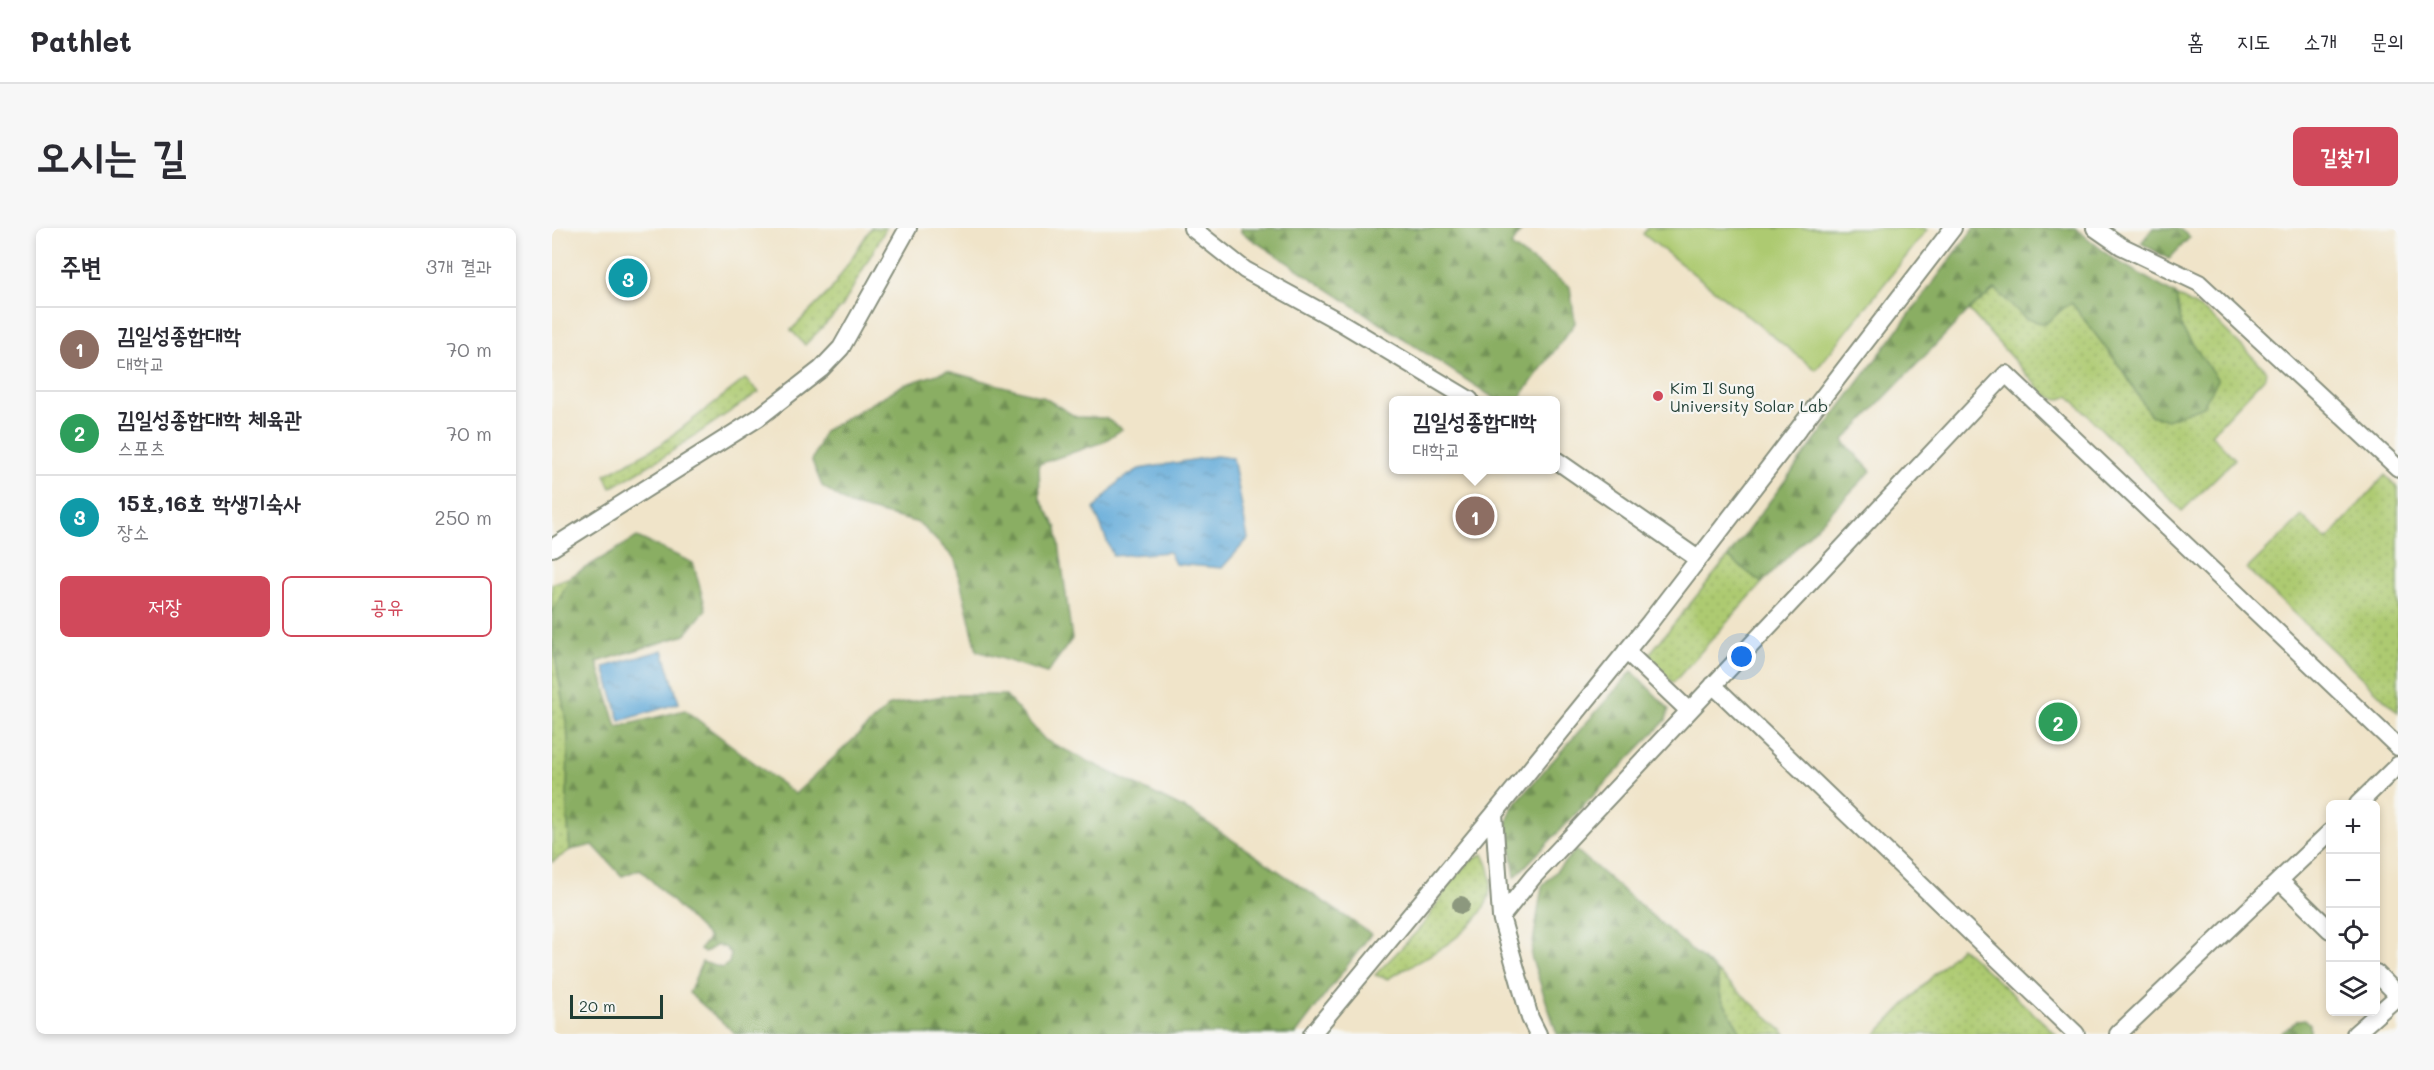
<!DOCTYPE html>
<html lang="ko">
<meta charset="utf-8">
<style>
body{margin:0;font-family:Mali,"Poor Story",sans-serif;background:#f7f7f7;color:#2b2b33}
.controls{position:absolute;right:18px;bottom:18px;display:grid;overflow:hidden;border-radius:9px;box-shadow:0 3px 9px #0003}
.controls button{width:54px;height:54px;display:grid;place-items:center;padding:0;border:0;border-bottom:2px solid #e1e1e2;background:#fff;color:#2b2b33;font:30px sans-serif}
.scale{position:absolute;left:18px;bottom:15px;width:93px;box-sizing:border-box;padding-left:6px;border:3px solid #1f3d34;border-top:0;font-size:16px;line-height:21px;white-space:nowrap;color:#1f3d34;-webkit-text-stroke:4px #f6f6f2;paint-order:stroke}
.you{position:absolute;left:1190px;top:429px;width:21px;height:21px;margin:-15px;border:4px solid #fff;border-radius:50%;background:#1a73e8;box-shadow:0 0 0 9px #1a73e833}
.badge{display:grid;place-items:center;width:39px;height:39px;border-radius:50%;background:#d1495b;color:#fff;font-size:20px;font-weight:700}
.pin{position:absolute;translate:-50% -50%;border:3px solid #fff;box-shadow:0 2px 6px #0006}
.popup{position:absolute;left:837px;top:168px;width:171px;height:78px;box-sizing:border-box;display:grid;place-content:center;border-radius:9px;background:#fff;filter:drop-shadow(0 2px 4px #0005);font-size:20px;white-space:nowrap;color:#7c7c81}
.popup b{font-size:22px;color:#2b2b33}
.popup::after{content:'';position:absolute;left:50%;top:100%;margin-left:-12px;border:12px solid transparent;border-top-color:#fff}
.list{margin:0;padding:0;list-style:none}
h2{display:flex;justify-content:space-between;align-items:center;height:78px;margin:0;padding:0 24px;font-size:26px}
h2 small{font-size:20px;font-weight:400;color:#7c7c81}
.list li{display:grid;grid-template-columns:39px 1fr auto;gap:18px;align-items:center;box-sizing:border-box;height:84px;padding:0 24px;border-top:2px solid #e1e1e2}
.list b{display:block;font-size:22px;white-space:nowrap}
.list p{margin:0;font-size:20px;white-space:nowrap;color:#7c7c81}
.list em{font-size:20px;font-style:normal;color:#7c7c81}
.actions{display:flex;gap:12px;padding:18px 24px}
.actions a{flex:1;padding:14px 0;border:2px solid #d1495b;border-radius:9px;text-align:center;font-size:21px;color:#d1495b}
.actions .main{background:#d1495b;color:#fff}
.icon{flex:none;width:33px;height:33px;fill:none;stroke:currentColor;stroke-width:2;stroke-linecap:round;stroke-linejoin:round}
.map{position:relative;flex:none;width:1846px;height:806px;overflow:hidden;border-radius:9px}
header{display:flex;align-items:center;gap:36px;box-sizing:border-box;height:84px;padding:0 30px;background:#fff;border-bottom:2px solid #e1e1e2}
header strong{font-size:28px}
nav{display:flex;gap:33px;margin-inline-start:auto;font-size:21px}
.intro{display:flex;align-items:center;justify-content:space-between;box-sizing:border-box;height:144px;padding:0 36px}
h1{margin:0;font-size:42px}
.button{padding:15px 27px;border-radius:9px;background:#d1495b;color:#fff;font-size:21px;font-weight:700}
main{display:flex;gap:36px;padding:0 36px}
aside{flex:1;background:#fff;border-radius:9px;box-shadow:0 3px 9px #0003}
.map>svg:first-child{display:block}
</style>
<header>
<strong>Pathlet</strong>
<nav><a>홈</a><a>지도</a><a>소개</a><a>문의</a></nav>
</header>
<div class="intro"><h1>오시는 길</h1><a class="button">길찾기</a></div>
<main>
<aside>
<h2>주변<small>3개 결과</small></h2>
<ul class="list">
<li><span class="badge" style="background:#8d6e63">1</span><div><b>김일성종합대학</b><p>대학교</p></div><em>70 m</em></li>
<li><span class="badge" style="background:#2e9e5b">2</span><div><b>김일성종합대학 체육관</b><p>스포츠</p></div><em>70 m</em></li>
<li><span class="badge" style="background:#0f9aa8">3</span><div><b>15호,16호 학생기숙사</b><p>장소</p></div><em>250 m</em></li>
</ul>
<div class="actions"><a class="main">저장</a><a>공유</a></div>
</aside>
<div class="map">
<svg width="1846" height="806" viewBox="0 0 1846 806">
<defs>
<pattern id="grass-dots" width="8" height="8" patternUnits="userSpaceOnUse" patternTransform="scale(1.5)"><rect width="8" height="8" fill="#adca71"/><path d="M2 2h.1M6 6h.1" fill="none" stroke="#94ae62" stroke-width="1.8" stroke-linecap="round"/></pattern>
<pattern id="forest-firs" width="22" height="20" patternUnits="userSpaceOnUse" patternTransform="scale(1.5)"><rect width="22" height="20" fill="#8aae63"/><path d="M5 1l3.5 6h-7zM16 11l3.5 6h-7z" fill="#708f52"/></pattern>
<pattern id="water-ripples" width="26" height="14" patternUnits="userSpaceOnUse" patternTransform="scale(1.5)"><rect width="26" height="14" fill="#62aad9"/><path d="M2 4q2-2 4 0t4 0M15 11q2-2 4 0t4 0" fill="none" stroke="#508cb1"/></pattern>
</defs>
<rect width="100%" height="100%" fill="#f6f6f2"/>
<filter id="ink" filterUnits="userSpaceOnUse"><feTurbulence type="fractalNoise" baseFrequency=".0167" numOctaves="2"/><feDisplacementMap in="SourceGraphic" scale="12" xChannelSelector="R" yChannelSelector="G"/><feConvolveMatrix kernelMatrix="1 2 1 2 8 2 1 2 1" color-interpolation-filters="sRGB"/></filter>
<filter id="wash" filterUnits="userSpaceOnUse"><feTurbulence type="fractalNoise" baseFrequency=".008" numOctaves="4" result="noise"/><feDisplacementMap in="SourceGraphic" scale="24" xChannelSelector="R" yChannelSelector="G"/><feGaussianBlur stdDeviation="1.35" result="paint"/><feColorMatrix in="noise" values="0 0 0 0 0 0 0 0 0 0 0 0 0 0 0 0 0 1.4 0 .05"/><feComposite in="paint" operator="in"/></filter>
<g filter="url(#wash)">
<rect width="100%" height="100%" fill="#f0e4c9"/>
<!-- grass -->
<path fill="url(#grass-dots)" stroke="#668452" stroke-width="1.5" d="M319 0H334L290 79 253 117 239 102 279 62Z
M1444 61 1474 91 1519 74 1572 144 1598 187 1642 120 1630 101 1624 67 1657 86 1714 142 1713 149 1659 206 1683 231 1630 283 1517 168 1506 172 1493 167 1417 82Z
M193 151 207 164 111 229 59 260 53 247 108 217Z
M1833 247 1846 260V484L1695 341 1750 288 1775 312Z
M1176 329 1210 355 1121 455 1095 429Z
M18 349 0 386V356Z
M0 409 16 506 15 580 18 622 0 634Z
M931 626C966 689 877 727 835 751L823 747C838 731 854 716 868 700 888 676 901 639 931 626Z
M1409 719 1504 806H1324Z
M1164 743 1234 806H1190L1169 770Z"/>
<!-- forest -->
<path fill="url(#forest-firs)" stroke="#54764c" stroke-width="1.5" d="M689 0H971L959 18 1018 59 1023 95 966 172H945L689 4Z
M1422 0H1523L1560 30 1624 67 1630 101 1666 152 1651 178 1615 192 1598 187 1572 144 1519 74 1493 96 1474 91 1443 61 1417 82 1291 213 1319 243 1210 355 1176 329Z
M1601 0H1626L1638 9 1617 31 1589 15Z
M395 143 491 169 524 189 553 190 570 201 551 214 487 236 488 271 505 300 520 411 495 445 425 423 403 331 367 295 298 277 270 258 260 233 272 203 351 157Z
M85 309 141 335 154 381 133 407 45 434 65 499 133 482 243 566 338 477 398 467H453L493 512 639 584 819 706 744 806H184L137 765 150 734 170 740 177 735 179 726 174 720 165 717 152 725 148 721 157 710 88 641 70 648 41 617 18 622 15 580 16 506 0 409V386L18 349Z
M1080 443 1117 481 1114 492 963 649 955 594 961 578Z
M1024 622 1164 743 1169 770 1190 806H1005L979 728 990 658Z
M1753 791 1758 796V806H1728L1746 792Z"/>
<!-- pitch -->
<path fill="#adca71" stroke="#668452" stroke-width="1.5" d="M1096 0H1372L1375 2 1264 142 1091 6Z"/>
<!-- water -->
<path fill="url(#water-ripples)" stroke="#407486" stroke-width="1.5" d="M664 228 681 230 696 311 670 340 623 336 617 324 561 328 542 281 567 253 587 241Z
M111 422 127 475 68 493 52 439Z"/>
</g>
<g filter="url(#ink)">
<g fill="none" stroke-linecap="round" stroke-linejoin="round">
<!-- service casing -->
<g stroke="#88907e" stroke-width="20">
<path id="service" d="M640 0 693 42 788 94 918 172
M1543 0 1569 18 1647 55 1846 240
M1004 232 1146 331
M0 320 206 190 269 141 289 120 356 0
M1074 423 1137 483
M1161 457 1524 806
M1806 576 1846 537
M1729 654 1778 702
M949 689 981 649 1454 146 1846 519
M1824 745 1846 767
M760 806 942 586
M986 806 978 790 949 689 942 586 1098 394 1401 0
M1566 806 1778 604
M1803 806 1846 768"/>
</g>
<!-- service -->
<use href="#service" stroke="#fff" stroke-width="16"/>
</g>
<!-- trees -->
<circle fill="#8c987e" cx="909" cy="677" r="9"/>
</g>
<!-- markers -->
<circle fill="#d1495b" stroke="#f6f6f2" stroke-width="2" cx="1106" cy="168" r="6"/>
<g text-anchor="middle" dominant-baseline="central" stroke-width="4.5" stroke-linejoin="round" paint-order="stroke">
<!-- poi labels -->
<g font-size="16" fill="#1f3d34" stroke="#f6f6f2" text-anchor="start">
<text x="1118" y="159">Kim Il Sung<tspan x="1118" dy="18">University Solar Lab</tspan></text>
</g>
</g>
</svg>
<div class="controls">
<button>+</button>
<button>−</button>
<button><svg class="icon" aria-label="locate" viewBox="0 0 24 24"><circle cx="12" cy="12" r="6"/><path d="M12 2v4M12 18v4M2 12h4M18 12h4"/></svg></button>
<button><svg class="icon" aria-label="layers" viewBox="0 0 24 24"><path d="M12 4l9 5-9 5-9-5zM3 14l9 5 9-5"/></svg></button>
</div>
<div class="scale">20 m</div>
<div class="you"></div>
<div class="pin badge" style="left:923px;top:288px;background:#8d6e63">1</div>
<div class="popup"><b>김일성종합대학</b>대학교</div>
<div class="pin badge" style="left:1506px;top:494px;background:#2e9e5b">2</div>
<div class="pin badge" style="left:76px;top:50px;background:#0f9aa8">3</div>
</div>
</main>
